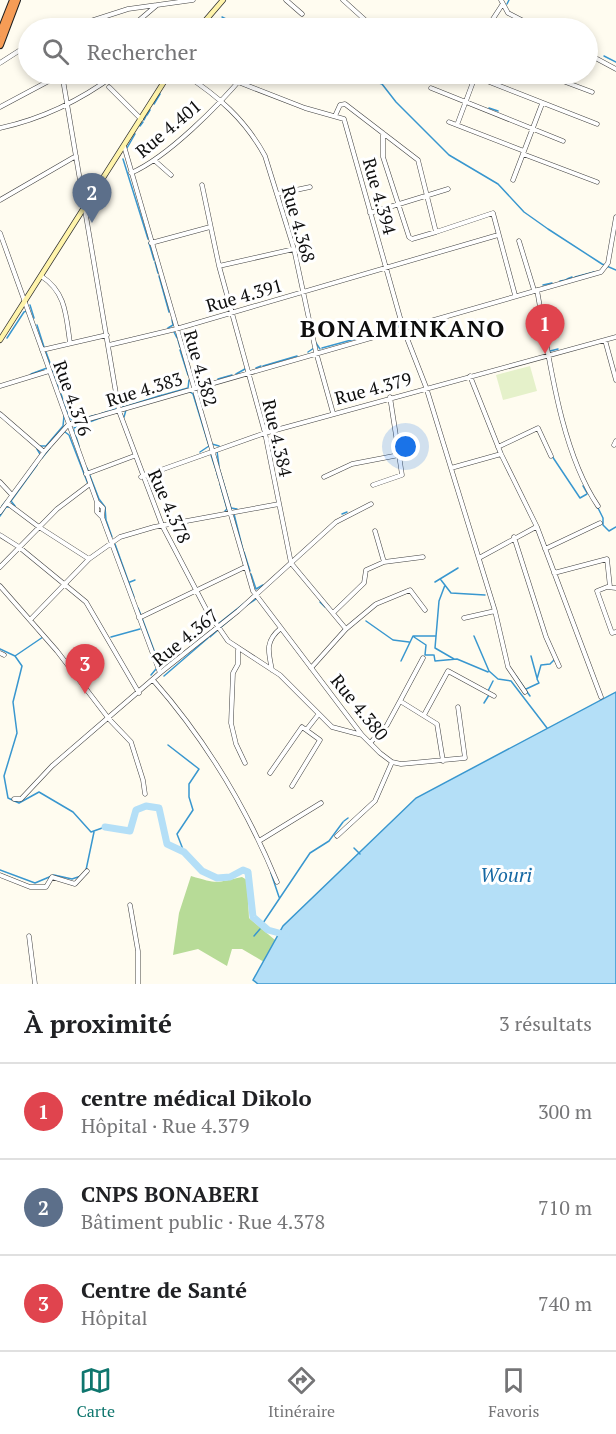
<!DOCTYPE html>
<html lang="fr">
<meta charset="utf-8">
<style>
body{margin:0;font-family:"PT Serif",serif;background:#f6f6f6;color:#202124}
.you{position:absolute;left:406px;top:447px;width:21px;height:21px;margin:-15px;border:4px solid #fff;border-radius:50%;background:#1a73e8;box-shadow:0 0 0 9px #1a73e833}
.badge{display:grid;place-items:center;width:39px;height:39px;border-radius:50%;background:#0f766e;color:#fff;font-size:20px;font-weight:700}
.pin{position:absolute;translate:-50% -50px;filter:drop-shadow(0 2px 3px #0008)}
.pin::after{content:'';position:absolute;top:32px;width:21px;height:18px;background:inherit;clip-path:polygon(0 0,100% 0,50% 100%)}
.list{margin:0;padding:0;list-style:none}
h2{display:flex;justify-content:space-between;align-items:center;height:78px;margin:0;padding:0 24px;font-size:26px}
h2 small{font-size:20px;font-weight:400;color:#757577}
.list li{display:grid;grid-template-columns:39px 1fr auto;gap:18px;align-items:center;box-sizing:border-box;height:96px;padding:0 24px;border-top:2px solid #e0e0e0}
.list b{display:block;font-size:22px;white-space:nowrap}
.list p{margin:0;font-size:20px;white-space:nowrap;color:#757577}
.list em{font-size:20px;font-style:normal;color:#757577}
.icon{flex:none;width:33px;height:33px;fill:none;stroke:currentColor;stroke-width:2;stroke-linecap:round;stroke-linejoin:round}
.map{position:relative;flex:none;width:616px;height:984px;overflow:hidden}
.search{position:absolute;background:#fff;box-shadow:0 3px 9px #0003;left:18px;right:18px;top:18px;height:66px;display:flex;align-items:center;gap:15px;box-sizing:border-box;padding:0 21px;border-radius:33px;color:#757577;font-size:22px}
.sheet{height:366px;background:#fff}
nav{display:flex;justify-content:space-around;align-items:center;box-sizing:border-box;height:84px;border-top:2px solid #e0e0e0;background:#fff;font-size:16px;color:#757577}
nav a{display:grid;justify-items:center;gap:3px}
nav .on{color:#0f766e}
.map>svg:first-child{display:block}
</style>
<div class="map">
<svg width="616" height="984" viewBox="0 0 616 984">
<rect width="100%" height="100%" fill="#fffcf0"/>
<!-- forest -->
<path fill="#b7db97" d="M191 876C218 884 215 883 242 877L247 880 249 918 275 940 264 962 242 949H232L227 966 198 949 173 955 179 913Z"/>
<!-- pitch -->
<path fill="#e5f1ca" d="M530 366 537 391 503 400 496 375Z"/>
<!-- water -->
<path fill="#b4dff7" stroke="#3997cf" stroke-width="1.5" d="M616 692V984H258L253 980 283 926 416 798Z"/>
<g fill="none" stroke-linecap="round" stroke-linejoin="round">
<!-- stream -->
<path stroke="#3997cf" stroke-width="1.5" d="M507 4 509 0
M222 17 244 28
M604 56 616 62
M352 74 382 84 396 102 449 155 498 184 524 212 548 229 602 264 616 270
M154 104 160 94
M489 108 498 111
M147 115 150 110
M144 120 146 116
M140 126 143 122
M127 148 135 134
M123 159 148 239
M98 191 105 181
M149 243 154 260
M155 262 158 273
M159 276 169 312
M575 277 594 272
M567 279 572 277
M560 281 566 280
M543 285 552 283
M30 305 34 318
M403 320 406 324 411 323
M413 322 421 320
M37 325 44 347
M168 328 173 325 172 320
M173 330 177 338
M381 332 399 326
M369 335 380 332
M7 338 24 312 27 311
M178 340 180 347
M316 343 320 349
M322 348 366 336
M180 350 188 375
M550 351 558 349
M46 352 50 363
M308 352 314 348
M263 366 297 356
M256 368 261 366
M52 370 54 374
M31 374 47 368
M236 374 245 369
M54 376 59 389
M218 379 232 375
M194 382 196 385 209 382
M190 392 193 394 209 446 200 452
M61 394 68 415
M163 395 188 388 189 380
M119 403 124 407 162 395
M100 414 115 409 117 406
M68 416 73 421 96 415
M124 417 126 410
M74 428 105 416
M74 430 79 446
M65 432 69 435 88 484
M212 444 219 446
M40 446H46L63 426 64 416
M37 449 40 454
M217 451 219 466
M211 455 217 473
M552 456 580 498 587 494
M42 458 50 448
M87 468 99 499 105 507 106 520 112 537
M219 468 231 508 237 509
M217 474 219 480
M220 484 227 509 225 511
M583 486 587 493
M2 506 6 501
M15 506 11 501 37 465
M598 508 603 518V525L609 531 616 527
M234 514 243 550
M342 514 347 512
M0 516 6 507H10
M115 544 134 597
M244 552 250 571
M251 574 256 589 263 585
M441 580 451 593 485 595
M130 582 135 580
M435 582 458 568
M445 585 439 601 435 648 454 659
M320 602 325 607
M247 605 256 599
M138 608 141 615
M142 618 155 653
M366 621 393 640 409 642
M218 624 247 601
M220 628 232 618
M474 636 489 671 498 679 511 681 547 728
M111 637 140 629
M210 637 218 630
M414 637 426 645 425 655H433
M0 649 15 656 22 666 13 702 17 733 4 776 8 798 19 803 39 792 73 812 91 832 105 827
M156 655 163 663 173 660
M434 655 435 661 457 659 488 672
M15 656 43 637
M531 656 537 678
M401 661 413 636H435
M151 675 156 669
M164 676 208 638
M516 676 530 696
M524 690 539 683 537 679 541 665 550 664 555 659
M488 691 493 681
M484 703 489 695
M168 745 199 769 189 784V797L193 810 177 834 184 852
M344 821 348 818
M354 848 360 854
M0 870 35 883 54 875 72 879 81 876
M86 870 94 832
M271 873 279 897
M261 926 310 853 329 841 343 822
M254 936 260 929"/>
<!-- river -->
<path stroke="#b4dff7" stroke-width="7" d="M105 827 130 831 136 810 146 806 159 808 167 844 184 852 202 871 217 878 230 877 243 870 248 872 253 917 268 930 286 935"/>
<!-- street casing -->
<g stroke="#414141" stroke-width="5">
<path id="street" d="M286 0 302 14
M343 0 374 28
M501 0 508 13 537 28
M69 28 128 9 157 5
M130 28 157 5 193 0
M487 28 502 5
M588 54 616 69
M0 63 28 45
M62 74 119 411 162 525 206 609 228 641 280 675 332 727 362 735
M184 74C218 96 245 119 265 156L294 249 316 352 333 413
M469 74 597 124
M544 74 592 92
M238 82 305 108 344 119 403 328 426 387 495 611 508 667 525 692
M109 87 141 119
M431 88 563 141
M0 107 62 74
M335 116 340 105 345 104 418 160 436 232 493 213 515 295
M449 122 524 151
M457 125 476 74
M0 128C42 119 81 100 116 74
M383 133V157L409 237 412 239 436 232
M124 146 253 591 362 735 380 753 392 762 401 764 465 758 458 707
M523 154 597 182
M154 160 171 175
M131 173C168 157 219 105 245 74
M513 180 542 104
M202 185 219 266 265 433 291 563 346 629 311 668
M277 194 310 187
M0 200 76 156
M370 213 448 189
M0 233 97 502V512L102 517 160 673
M519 241 534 290
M151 243 210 227
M219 266 294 249
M41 276C66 292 66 315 70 343
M537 290C549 356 560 450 598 506
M605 340 616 380
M109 345 176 329 498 235
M42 350 107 335
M470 376 501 454 537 527 601 697
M0 386 49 371
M0 414 44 452
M614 445 616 441
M498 447 538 428 551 456
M451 468 501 454
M86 474 134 456
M141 477 265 433 616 337
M324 477 352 464 399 455 390 397
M0 482 12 495
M373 485 402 475 399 455
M97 502 103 508 102 517
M7 503 39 527 89 559
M0 512 44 452 68 425 601 272 608 263 616 217
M375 531 384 562
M0 535 19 547 86 602 139 693
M514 537 546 637 559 666
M545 549 600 523
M479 558 536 527
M0 567 57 509 90 484
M554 573 607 559 610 587
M0 586 57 651 109 719 131 742 143 780 145 794
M616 588 607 587 597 591 612 633 616 632
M333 613 364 583 366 570 384 562 423 557
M139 618 245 567
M464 618 495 611
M30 620 89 559 120 537 154 527 279 504
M346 629 376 604 410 590 425 610
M238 650V664L233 673 231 723 236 744 245 763
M0 653 4 655
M272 670C268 651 265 641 281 628
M153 680C205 739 247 809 277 882
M400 701 423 658
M424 715 448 671 494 696
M307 729 318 715
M370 743 387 725 400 701 437 724 443 761
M270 773 302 727 320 740 292 786
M14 799H21L52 766 160 673 238 611 336 522 371 504
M337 836 375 801 392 762
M259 841 321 803
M0 875 30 887H46L52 877 75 884 87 871
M130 905 138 951V984
M29 936 35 984"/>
</g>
<!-- secondary casing -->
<g stroke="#303030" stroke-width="6">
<path id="secondary" d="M199 28 223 0
M0 340 169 74"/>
</g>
<!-- highway casing -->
<g stroke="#1f1f1f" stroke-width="8">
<path id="highway" d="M0 33 13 0
M0 45 17 0"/>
</g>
<!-- street -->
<use href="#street" stroke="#fff" stroke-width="4"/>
<!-- secondary -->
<use href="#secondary" stroke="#fff4ab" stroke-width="4.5"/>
<!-- highway -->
<use href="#highway" stroke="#f69c56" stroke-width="6"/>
</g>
<g text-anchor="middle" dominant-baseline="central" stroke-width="6" stroke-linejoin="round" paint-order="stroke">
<!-- street labels -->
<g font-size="18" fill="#0e0e0e" stroke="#fff">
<text transform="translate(168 128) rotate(-40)">Rue 4.401</text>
<text transform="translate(380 196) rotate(74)">Rue 4.394</text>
<text transform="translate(299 224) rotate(74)">Rue 4.368</text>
<text transform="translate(244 295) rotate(-16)">Rue 4.391</text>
<text transform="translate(201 368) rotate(74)">Rue 4.382</text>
<text transform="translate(373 388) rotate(-15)">Rue 4.379</text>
<text transform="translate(144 389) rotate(-17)">Rue 4.383</text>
<text transform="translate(73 398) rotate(70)">Rue 4.376</text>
<text transform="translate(278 438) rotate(77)">Rue 4.384</text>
<text transform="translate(170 506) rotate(66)">Rue 4.378</text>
<text transform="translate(185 637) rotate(-39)">Rue 4.367</text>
<text transform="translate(360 707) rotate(51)">Rue 4.380</text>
</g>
<!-- water labels -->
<g font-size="20" font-style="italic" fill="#1568a3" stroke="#fff">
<text x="506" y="874">Wouri</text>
</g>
<!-- district labels -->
<g font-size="24" font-weight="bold" letter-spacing="1.5" fill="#0e0e0e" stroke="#fff">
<text x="403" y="328">BONAMINKANO</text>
</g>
</g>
</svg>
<div class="you"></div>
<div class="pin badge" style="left:545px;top:354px;background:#e0444e">1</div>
<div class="pin badge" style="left:92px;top:223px;background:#5c6f8a">2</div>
<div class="pin badge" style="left:85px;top:694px;background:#e0444e">3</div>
<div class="search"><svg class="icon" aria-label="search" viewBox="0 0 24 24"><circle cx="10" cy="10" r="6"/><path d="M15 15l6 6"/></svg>Rechercher</div>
</div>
<section class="sheet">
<h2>À proximité<small>3 résultats</small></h2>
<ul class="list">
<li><span class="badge" style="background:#e0444e">1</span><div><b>centre médical Dikolo</b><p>Hôpital · Rue 4.379</p></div><em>300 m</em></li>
<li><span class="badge" style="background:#5c6f8a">2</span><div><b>CNPS BONABERI</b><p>Bâtiment public · Rue 4.378</p></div><em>710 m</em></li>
<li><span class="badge" style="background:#e0444e">3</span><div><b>Centre de Santé</b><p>Hôpital</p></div><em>740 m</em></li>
</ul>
</section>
<nav>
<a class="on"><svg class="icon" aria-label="map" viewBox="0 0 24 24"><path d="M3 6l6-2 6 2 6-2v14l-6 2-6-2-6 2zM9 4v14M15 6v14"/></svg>Carte</a>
<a><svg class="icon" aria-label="directions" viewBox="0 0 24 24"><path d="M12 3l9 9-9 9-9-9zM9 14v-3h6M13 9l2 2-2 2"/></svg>Itinéraire</a>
<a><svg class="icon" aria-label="saved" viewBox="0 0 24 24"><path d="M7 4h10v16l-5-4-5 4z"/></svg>Favoris</a>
</nav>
